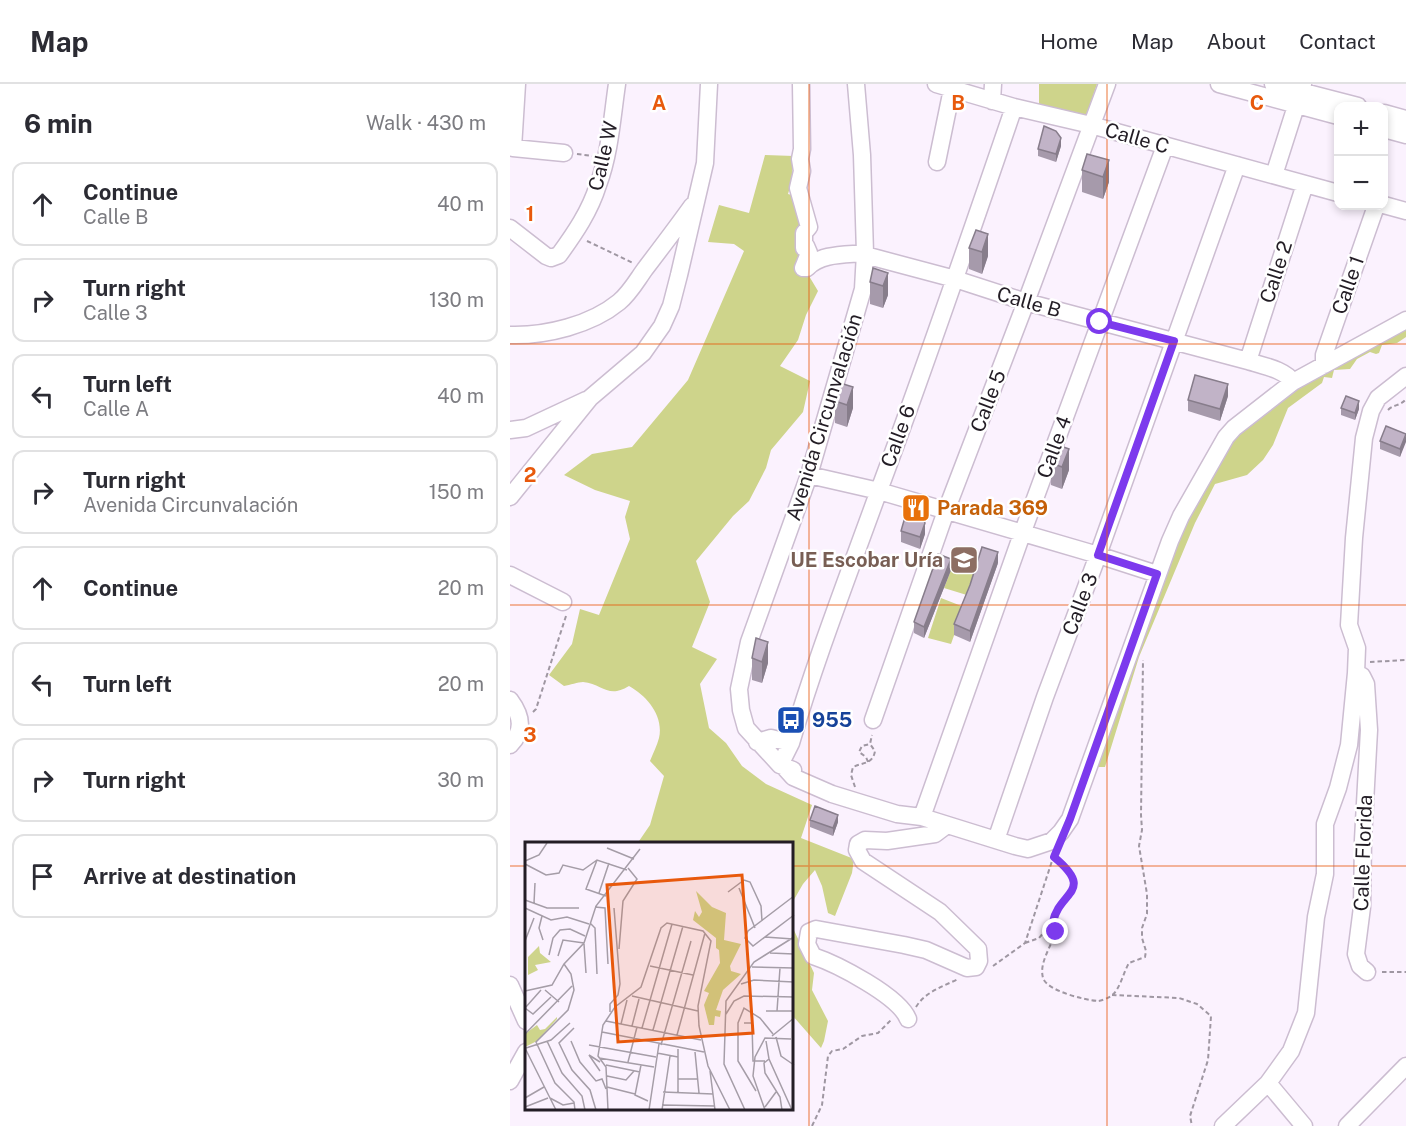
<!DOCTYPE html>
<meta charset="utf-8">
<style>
body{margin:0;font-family:"Public Sans",sans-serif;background:#f2f2f3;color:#2b2b33}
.controls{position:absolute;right:18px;top:18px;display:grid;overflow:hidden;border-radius:12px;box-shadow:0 3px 9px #0003}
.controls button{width:54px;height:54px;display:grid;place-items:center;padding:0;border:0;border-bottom:2px solid #e1e1e2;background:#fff;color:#2b2b33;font:30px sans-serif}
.stop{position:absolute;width:18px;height:18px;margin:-14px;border:4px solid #7c3aed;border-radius:50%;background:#fff}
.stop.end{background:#7c3aed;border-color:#fff;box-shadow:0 2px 6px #0008}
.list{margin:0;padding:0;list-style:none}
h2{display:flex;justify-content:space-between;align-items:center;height:78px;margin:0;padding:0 24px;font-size:26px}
h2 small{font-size:20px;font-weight:400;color:#7c7c81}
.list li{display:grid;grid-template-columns:39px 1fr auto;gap:18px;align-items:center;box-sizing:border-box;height:84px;margin:0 12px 12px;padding:0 12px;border:2px solid #e1e1e2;border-radius:12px}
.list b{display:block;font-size:22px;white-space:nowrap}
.list p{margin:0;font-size:20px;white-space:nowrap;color:#7c7c81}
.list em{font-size:20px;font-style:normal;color:#7c7c81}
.icon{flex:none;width:33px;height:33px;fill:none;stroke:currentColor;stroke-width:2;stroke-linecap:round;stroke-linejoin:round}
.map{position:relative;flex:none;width:896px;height:1042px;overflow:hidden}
header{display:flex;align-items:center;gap:36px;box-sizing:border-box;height:84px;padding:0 30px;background:#fff;border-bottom:2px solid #e1e1e2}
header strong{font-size:28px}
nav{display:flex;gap:33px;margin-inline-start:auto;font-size:21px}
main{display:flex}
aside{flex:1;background:#fff}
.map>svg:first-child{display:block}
</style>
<header>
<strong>Map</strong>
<nav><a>Home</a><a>Map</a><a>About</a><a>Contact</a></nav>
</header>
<main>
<aside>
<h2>6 min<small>Walk · 430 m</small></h2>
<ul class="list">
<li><svg class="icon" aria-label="ahead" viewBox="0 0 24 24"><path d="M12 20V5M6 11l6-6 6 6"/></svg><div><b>Continue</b><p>Calle B</p></div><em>40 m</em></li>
<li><svg class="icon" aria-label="right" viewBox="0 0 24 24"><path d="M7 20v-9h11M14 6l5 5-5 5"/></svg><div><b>Turn right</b><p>Calle 3</p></div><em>130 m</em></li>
<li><svg class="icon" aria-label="left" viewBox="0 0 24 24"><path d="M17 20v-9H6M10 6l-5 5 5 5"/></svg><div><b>Turn left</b><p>Calle A</p></div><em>40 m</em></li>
<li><svg class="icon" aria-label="right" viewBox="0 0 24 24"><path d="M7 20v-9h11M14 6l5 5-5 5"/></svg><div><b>Turn right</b><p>Avenida Circunvalación</p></div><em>150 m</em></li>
<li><svg class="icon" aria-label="ahead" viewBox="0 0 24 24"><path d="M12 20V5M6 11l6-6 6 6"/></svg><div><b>Continue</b></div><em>20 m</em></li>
<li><svg class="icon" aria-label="left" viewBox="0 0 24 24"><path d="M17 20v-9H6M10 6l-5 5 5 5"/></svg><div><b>Turn left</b></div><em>20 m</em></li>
<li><svg class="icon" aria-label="right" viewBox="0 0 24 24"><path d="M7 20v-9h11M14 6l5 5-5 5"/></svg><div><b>Turn right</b></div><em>30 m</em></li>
<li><svg class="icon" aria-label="arrive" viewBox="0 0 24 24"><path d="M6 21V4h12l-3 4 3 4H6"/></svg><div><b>Arrive at destination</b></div></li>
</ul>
</aside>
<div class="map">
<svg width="896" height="1042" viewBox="0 0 896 1042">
<rect width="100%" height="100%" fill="#fbf2fe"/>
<!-- green -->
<path fill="#ced48b" d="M529 0H587L576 33 529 22Z
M255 71 284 72 281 100 278 110 285 112 292 137V187L299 192 308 207 296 231 288 256 270 282 300 297 293 328 261 366 256 384 239 417 223 432 186 477 200 518 182 563 207 575 190 600 199 644 216 659 232 682 256 700 302 721 291 754 344 775 342 789 325 832 318 829 312 802 305 786 293 800 282 819V760H127L140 741 154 692 140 677C143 669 147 662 149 654 154 632 137 612 119 602 98 615 93 600 73 598 68 598 60 601 54 602L39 591 62 560 70 525 89 531 120 455 115 433 120 417 85 406 54 391 82 370 122 363 178 296 234 167 224 160 198 158 209 121 239 129Z
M896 243V253L887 259 872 261 869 269 866 270 860 268 847 275 840 285 824 286 822 294 814 293 812 299 778 324 763 361 753 376 737 391 705 400 685 439 629 573 595 683H582L672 441 721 354 792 299Z
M449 465 472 475 460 512 434 504Z
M431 514 454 523 441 560 418 554Z
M282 842 304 889 302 906 318 937 314 957 311 964 282 931Z"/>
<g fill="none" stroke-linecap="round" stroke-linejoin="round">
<!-- minor casing -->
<g stroke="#ccbdd1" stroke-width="19">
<path id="minor" d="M7 0 3 64 54 69
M291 0 292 65 290 75 292 87 288 104 299 143 294 149V164L296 162 299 169 293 184H297C311 169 336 171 355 169
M426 0 504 23 581 41 828 109
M709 0 828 32
M763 0 848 22
M482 17 483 0
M874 29 896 35
M874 45 896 51
M427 78 442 5
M764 91 793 0
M874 121 896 127
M0 144 36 172 41 174 49 171C65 149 80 127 88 101 100 69 102 34 107 0
M355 171 445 195 516 218 738 277C753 282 774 285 783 298
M0 251C36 252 81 241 109 218 120 209 127 196 135 185 151 164 167 143 182 122
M738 277 795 100
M814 281V271L866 122
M0 346 16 344 76 316
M299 391 369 407 588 471 647 490
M0 413 80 314 133 269 152 242 161 222 169 191 195 79 199 0
M0 491 53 518
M846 589 852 592 856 600 859 646 853 756 852 823 846 870 850 882 857 888
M0 616C12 632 14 647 0 661
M363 636 436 427 516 218 597 0
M247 658 261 654 281 659
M270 681 281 659C306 574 338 492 368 409 416 281 460 152 504 23
M274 683 283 693 322 710 387 730 412 733 505 762 518 765 542 757 551 748 560 735 660 457 671 432 716 353 724 344 783 298 896 236
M283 686 270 681 236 644 231 626 229 605 239 558 299 391 353 205 355 169 352 71 346 0
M412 733 512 450 655 62
M486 756 535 613 588 471 727 81
M0 901 16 937
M398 935C389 912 327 880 303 872L297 860 299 848 306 845 394 861 416 866 457 884 466 883 469 877 468 865 430 828 353 777 347 766 348 760 355 756 377 757 425 750 437 741
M0 997 16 968
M758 999 794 1042
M713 1042 758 999 781 967 796 929 806 833 815 790V740L828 704 839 661 846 589 847 564 839 541 844 454 854 354 861 327 868 314 896 292
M837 1042 896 982"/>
</g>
<!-- path -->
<path stroke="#9f97a2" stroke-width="2" stroke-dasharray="4.5 3" stroke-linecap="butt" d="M67 70 82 72
M77 157 123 179
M878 326C884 320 891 322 896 315
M860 578 896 576
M23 628 26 625 56 532
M358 678 356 673 349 668 352 662 360 660
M345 703 341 691 343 683C354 678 363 680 365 667L360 660 362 651
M543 838C549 807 585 808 544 774
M515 859 529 854 543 838 545 840C547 858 528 875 533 894 537 907 575 916 588 917 591 917 598 914 601 912 610 906 613 889 619 879L635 873 636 867 632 854V844L637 830V810L629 762 632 746 631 731 633 576
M483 882 515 859 544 771
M872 888H896
M602 911 669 914 687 920 701 932 698 976 680 1032 682 1042
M406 923C415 908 432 903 448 895
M302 1042 312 1021 318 972 322 967 333 965 352 952 368 949 381 936"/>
<!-- minor -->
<use href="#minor" stroke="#fff" stroke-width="16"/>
</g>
<!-- wall -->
<path fill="#a69aab" d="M551 62 546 78 528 72V65Z
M599 76V98L593 115 572 108V86Z
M478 150V172L472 190 459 185V164Z
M363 184 378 211 373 224 360 220V198Z
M330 299 343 324 337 343 325 339V317Z
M718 312 710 337 678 327V316Z
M831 324 849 325 845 336 831 331Z
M896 350 890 373 870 365V357Z
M548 361 559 386 552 405 541 401V379Z
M391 447 415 450 410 465 391 458Z
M488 479 460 558 444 551V540L460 501Z
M441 486 414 554 404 549V538Z
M242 574 258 579 252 599 242 596Z
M300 736 328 738 323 752 300 743Z"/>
<!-- shaded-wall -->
<path fill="#877d8b" d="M551 54V62L546 78V70Z
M599 76V98L593 115V93Z
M478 150V172L472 190V168Z
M378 189V211L373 224V202Z
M718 300V312L710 337V325Z
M343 303V324L337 343V321Z
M849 317V325L845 336V329Z
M896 351V358L890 373V365Z
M559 365V386L552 405V383Z
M415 439V450L410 465V453Z
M488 468V479L460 558V547Z
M441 475V486L414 554V543Z
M258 558V579L252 599V578Z
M328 731V738L323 752V744Z"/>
<!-- building -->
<path fill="#c1b3c7" stroke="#877d8b" stroke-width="1.5" d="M534 42 546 47 551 54 546 70 528 65Z
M577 70 599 76 593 93 572 86Z
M466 146 478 150 472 168 459 164Z
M363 184 378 189 373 202 360 198Z
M685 291 718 300 710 325 678 316Z
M330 299 343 303 337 321 325 317Z
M836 312 849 317 845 329 831 324Z
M876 342 896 350 890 365 870 357Z
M548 361 559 365 552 383 541 379Z
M397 426 411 430 415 439 410 453 391 447Z
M472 463 488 468 460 547 444 540 460 501Z
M428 470 441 475 414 543 404 538Z
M246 554 258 558 252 578 242 574Z
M305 722 328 731 323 744 300 736Z"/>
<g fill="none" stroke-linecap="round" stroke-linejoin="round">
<!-- route -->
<path stroke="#7c3aed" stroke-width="8" d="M546 848 545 840 543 838C549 807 586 808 544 773L560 735 647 490 588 471 664 257 590 238"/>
</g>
<!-- grid -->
<path fill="none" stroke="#e8590c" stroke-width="1.5" stroke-opacity="0.55" d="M299 0V1042M597 0V1042M0 260H896M0 521H896M0 782H16M282 782H896"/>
<!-- icons -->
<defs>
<g id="restaurant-square" transform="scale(1.5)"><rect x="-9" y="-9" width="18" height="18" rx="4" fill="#e8710a" stroke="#fff"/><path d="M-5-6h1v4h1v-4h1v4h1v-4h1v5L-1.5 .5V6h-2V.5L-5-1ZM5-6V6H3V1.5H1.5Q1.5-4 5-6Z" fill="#fff"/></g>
<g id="school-square" transform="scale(1.5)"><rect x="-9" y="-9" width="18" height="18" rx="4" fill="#8d6e63" stroke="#fff"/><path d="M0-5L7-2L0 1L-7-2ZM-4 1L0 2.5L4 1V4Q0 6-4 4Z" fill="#fff"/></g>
<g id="bus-square" transform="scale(1.5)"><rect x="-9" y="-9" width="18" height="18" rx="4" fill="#1a4fb4" stroke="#fff"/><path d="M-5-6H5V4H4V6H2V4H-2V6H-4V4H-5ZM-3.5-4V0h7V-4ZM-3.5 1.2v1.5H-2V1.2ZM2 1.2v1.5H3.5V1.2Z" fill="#fff"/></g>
</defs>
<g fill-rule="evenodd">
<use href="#restaurant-square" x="406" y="424"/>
<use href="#school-square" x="454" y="476"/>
<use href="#bus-square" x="281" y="636"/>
</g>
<g text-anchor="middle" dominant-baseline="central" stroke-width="5" stroke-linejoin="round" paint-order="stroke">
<!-- street labels -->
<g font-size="20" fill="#231d25" stroke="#fff">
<text transform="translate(627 54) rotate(16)">Calle C</text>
<text transform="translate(93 72) rotate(-77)">Calle W</text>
<text transform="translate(766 188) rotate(-72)">Calle 2</text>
<text transform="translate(838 201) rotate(-71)">Calle 1</text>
<text transform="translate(519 218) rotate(16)">Calle B</text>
<text transform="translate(478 317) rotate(-69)">Calle 5</text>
<text transform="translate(314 333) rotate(-73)">Avenida Circunvalación</text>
<text transform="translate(388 352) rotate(-70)">Calle 6</text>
<text transform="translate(544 363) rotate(-70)">Calle 4</text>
<text transform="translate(570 520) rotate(-69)">Calle 3</text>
<text transform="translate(853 769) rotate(-88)">Calle Florida</text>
</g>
<!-- food labels -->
<g font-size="20" font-weight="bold" fill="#c56008" stroke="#fff" text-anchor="start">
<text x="427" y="424">Parada 369</text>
</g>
<!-- education labels -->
<g font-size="20" font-weight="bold" fill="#785e54" stroke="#fff" text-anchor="end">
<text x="433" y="476">UE Escobar Uría</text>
</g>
<!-- transit labels -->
<g font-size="20" font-weight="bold" fill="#164399" stroke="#fff" text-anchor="start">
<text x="302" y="636">955</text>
</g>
</g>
<!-- overview -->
<g transform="translate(15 758)">
<rect width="268" height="268" fill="#fbf2fe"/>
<path d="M171 49 187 65 201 71 199 98 216 102 205 124 206 129 216 132 198 148 191 168 196 169 195 175 190 174 189 183H184L179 163 184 151 179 149 195 121 194 108 191 106V96L168 78 170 69 174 75 177 70ZM14 104 15 111 26 120 10 123 13 128 3 133V115ZM32 175V177L12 199 0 205V192L12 183 15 188 20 187Z" fill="#ced48b"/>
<path fill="none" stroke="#a59da7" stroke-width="1.5" d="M82 6 109 17M72 18 61 47 81 54M0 19 14 13 22 1M0 22 21 33 34 31 38 23 58 28 72 18 102 28M214 46 230 86M203 50 219 38 225 40 236 64 237 79M74 51 84 21M269 54 223 89 220 96 228 104 269 73M0 58 22 66H54M9 61 10 41M70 65 80 66 83 122M0 66 26 78 42 75 64 82M17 74 14 86 18 98M65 81 70 86 72 132M240 95 268 97M0 99 9 76M59 102 61 131M94 107 98 59 112 37 103 26M245 111 269 112M24 113 28 96 35 88 45 87 60 94M33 114 38 98 59 101M39 122 46 132 49 148 43 168 11 200 30 241 49 260 50 268M125 124 168 133M227 125 269 126M216 142 229 138 269 140M20 148 34 160M0 149 27 143 39 122 59 101 71 64 115 7M107 154 173 169M0 166 8 172 26 155M0 166 16 148M241 169H269M252 169 255 126M85 170V162L93 153 95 142 89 66M201 172 209 159 219 154 269 155M81 179 176 198M219 181H227L228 219H240M96 182 102 158M107 184 114 157M49 186 34 201 47 228 65 248 71 268M117 186 147 82M128 188 158 84M77 190 179 210M0 192 47 144M152 193 180 91M247 194 269 176M251 195 256 214 269 223M22 199 37 231 57 254 60 268M46 199 55 220 71 239 77 237 81 247M241 199 244 217 267 268M64 203 131 215M136 203 166 99M0 206 31 268M1 206 26 198 45 181M170 210 174 251M132 211 153 215M74 216 129 225M244 217 239 221 240 231 255 255 257 268M103 220 112 185M81 223 115 230M116 223 110 253 123 259M75 229 64 213 75 220M185 229 190 268M82 234 101 238 109 229M153 237H173M82 245 110 252M231 249 213 219V181L219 166 235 176 248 192M138 250 188 252M153 250V207M0 256 19 245M25 256 38 263 49 261M137 263 190 264M0 265 23 256M240 265 251 250M83 268 81 225 73 214 78 183 90 165 116 145 136 86 142 81 178 89 186 99 173 164 174 184 183 224 205 268M124 268 134 202M137 268 145 214M220 268 199 222 201 159 229 120 269 95M240 268 228 234 230 215 240 196 266 197"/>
<path fill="#e8590c" fill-opacity="0.15" stroke="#e8590c" stroke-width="3" d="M217 33 228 191 93 200 82 43Z"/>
<rect width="268" height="268" fill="none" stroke="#231d25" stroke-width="3"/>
</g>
<g font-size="20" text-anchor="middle" font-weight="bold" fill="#e8590c" stroke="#fff" stroke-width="5" stroke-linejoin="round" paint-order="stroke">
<text x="149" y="26">A</text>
<text x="448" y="26">B</text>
<text x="747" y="26">C</text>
<text x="20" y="137">1</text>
<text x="20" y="398">2</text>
<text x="20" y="658">3</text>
</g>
</svg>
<div class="controls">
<button>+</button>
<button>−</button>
</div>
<div class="stop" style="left:590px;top:238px"></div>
<div class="stop end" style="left:546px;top:848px"></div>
</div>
</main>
